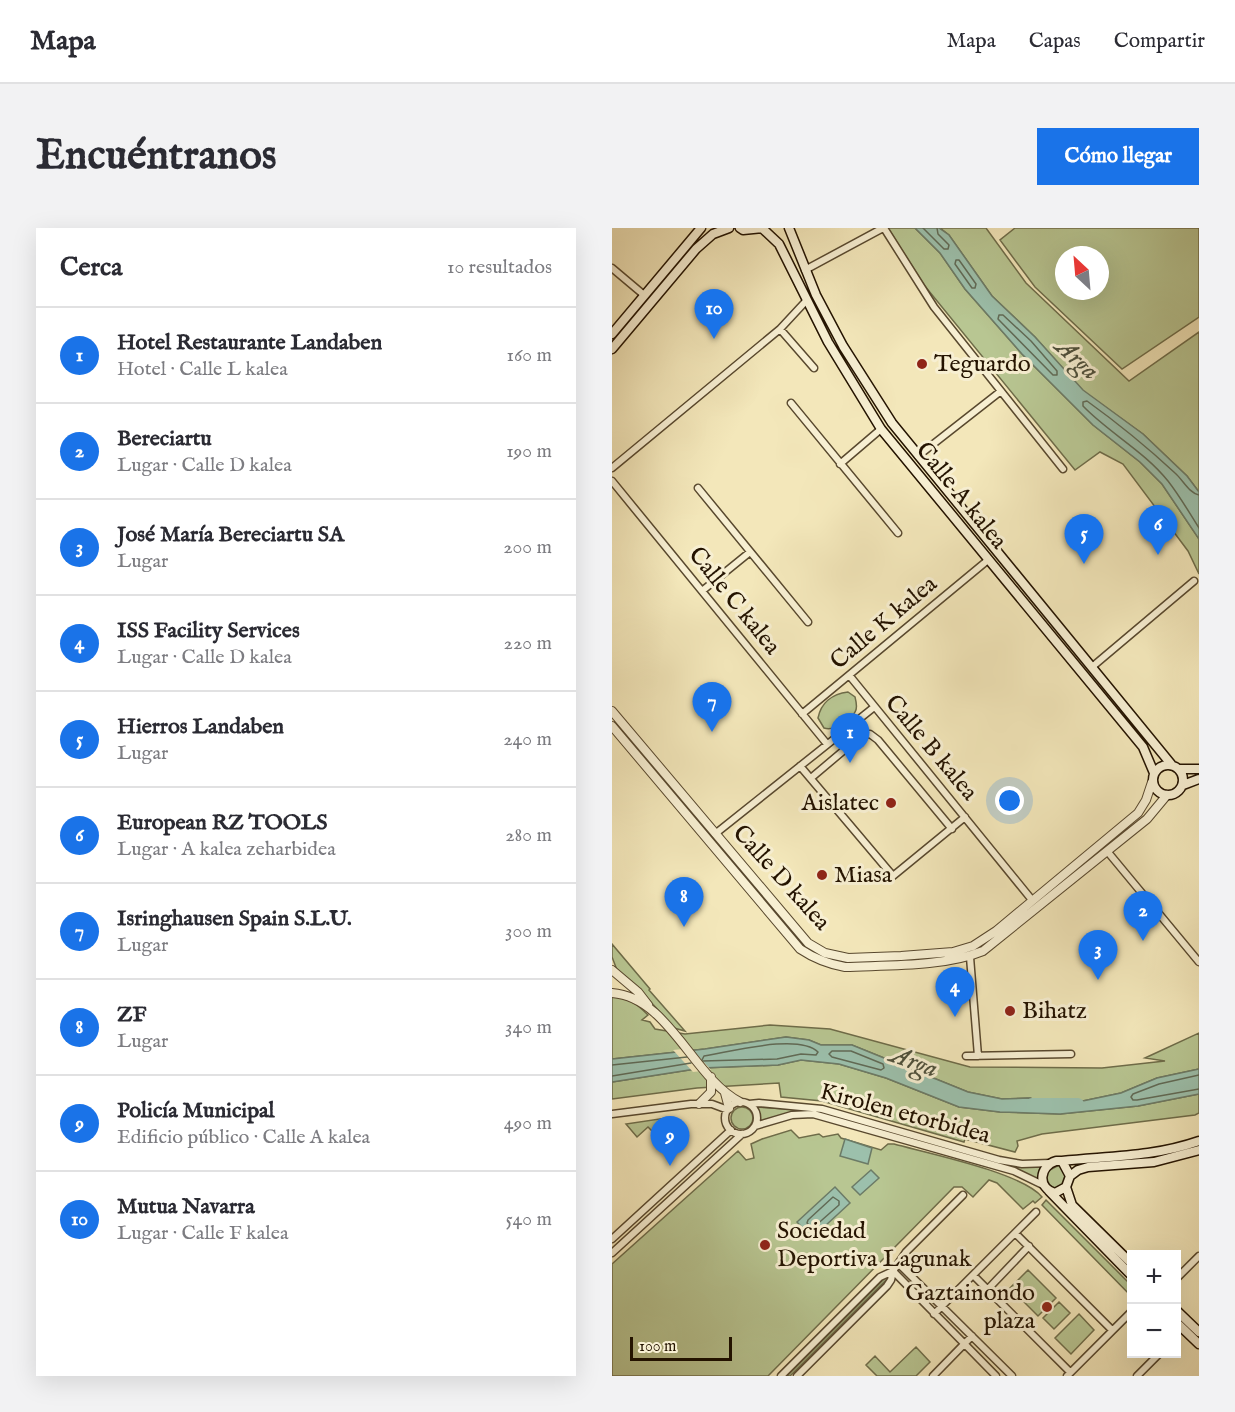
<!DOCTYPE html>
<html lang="es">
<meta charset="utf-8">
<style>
body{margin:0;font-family:"IM FELL English",serif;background:#f2f2f3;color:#2b2b33}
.controls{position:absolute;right:18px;bottom:18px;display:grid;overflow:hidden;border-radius:0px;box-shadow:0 6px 24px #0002}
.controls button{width:54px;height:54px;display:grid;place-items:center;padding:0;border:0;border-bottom:2px solid #e1e1e2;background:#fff;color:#2b2b33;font:30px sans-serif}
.compass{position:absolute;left:443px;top:18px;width:54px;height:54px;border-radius:50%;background:#fff;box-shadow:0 6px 24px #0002;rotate:334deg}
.scale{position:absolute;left:18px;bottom:15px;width:102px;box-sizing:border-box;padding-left:6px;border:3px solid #241300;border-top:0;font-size:16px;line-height:21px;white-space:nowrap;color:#241300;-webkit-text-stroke:4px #f7efd2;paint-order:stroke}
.you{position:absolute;left:398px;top:573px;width:21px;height:21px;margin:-15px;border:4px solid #fff;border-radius:50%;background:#1a73e8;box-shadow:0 0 0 9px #1a73e833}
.badge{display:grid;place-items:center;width:39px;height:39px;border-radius:50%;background:#1a73e8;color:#fff;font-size:20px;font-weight:700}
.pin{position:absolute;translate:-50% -50px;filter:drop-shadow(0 2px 3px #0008)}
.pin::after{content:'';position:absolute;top:32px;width:21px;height:18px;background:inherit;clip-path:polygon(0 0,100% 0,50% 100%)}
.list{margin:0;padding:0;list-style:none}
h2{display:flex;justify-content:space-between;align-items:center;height:78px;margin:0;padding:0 24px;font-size:26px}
h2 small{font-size:20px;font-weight:400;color:#7c7c81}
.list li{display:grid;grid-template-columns:39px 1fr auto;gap:18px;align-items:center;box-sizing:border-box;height:96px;padding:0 24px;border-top:2px solid #e1e1e2}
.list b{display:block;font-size:22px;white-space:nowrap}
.list p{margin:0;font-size:20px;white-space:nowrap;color:#7c7c81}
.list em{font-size:20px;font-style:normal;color:#7c7c81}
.map{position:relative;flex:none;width:587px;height:1148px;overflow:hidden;border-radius:0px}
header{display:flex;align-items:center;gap:36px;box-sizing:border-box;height:84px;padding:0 30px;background:#fff;border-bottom:2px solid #e1e1e2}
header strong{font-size:28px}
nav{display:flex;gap:33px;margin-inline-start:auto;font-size:21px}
.intro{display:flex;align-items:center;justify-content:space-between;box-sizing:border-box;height:144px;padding:0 36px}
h1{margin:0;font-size:42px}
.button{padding:15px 27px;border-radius:0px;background:#1a73e8;color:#fff;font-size:21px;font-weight:700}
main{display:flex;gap:36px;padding:0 36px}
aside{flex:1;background:#fff;border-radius:0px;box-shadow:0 6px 24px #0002}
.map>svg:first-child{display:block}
</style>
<header>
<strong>Mapa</strong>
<nav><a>Mapa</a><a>Capas</a><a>Compartir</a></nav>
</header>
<div class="intro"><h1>Encuéntranos</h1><a class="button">Cómo llegar</a></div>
<main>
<aside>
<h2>Cerca<small>10 resultados</small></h2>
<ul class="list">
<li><span class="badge">1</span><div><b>Hotel Restaurante Landaben</b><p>Hotel · Calle L kalea</p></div><em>160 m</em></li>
<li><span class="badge">2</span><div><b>Bereciartu</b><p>Lugar · Calle D kalea</p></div><em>190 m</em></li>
<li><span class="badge">3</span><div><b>José María Bereciartu SA</b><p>Lugar</p></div><em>200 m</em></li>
<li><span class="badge">4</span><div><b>ISS Facility Services</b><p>Lugar · Calle D kalea</p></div><em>220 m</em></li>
<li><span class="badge">5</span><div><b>Hierros Landaben</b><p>Lugar</p></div><em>240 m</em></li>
<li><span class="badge">6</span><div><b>European RZ TOOLS</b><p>Lugar · A kalea zeharbidea</p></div><em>280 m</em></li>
<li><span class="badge">7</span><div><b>Isringhausen Spain S.L.U.</b><p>Lugar</p></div><em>300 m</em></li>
<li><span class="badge">8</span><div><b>ZF</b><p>Lugar</p></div><em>340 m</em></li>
<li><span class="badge">9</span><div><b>Policía Municipal</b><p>Edificio público · Calle A kalea</p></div><em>490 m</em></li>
<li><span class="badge">10</span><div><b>Mutua Navarra</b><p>Lugar · Calle F kalea</p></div><em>540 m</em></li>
</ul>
</aside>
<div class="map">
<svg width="587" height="1148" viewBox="0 0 587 1148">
<rect width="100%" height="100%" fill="#f3e7ba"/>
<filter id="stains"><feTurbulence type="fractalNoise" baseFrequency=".00333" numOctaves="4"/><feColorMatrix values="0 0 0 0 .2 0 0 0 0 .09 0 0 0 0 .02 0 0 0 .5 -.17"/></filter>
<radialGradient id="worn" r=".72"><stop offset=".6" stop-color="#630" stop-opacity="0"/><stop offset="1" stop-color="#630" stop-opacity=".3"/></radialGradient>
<!-- green -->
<path fill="#b8c692" stroke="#6e6c49" stroke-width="1.5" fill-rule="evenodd" d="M276 0H303L328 25 353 61 410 126 481 197 528 234 550 256 587 311V346L576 323 511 236 488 224 463 242 312 57Z
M328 0H374L414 55 517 153 587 104V264L575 248 531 206 471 163 423 109 380 68 337 7Z
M403 0H587V89L510 141 423 59 388 12ZM452 27H488V63H452Z
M236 464 243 469C244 473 246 480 243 484 238 494 222 503 212 500L206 490C209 475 220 466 236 464Z
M0 716 38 761 37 762 73 803 62 800 30 764 5 742 0 729Z
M0 769C16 769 25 776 36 787L30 792 38 794 43 801 73 806 158 797 218 801 358 839 490 840 553 833 533 830 587 805V841L545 850 509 865 442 879 418 870 390 871 356 864 240 817H209L197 812 174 809 93 821 0 831Z
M189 832 227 836 274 850 347 879 388 884 448 886 526 878 587 866V885L583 887 430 906 405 913 406 918 403 924 353 911 352 914 210 873 169 869 167 855 85 860 0 871V854L90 840 166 837Z
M119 890a11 11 0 1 1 22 0a11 11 0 1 1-22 0Z
M144 879 208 883V885H178L148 893V887Z
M54 890 40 903 36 899 25 909 14 896Z
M179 902 187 910 207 906 211 909 226 906 229 910 269 922 276 916H282C315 925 411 945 430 969L423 975 421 973 411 981 385 955 377 952 361 969 350 959H342L156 1148H0V1036L126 923 134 932 142 930 139 916 150 911Z
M292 907 405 938 429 939 426 953 403 941 291 908Z
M447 937 451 939C455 948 455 954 447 961H439L434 951 436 943Z
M434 972 519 1057V1068L430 977Z
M416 1042 444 1070 426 1088 398 1060Z
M275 1048 276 1050 178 1148H175Z
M447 1074 458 1085 442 1101 431 1090Z
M467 1086 482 1102 459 1126 443 1110Z
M304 1119 318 1134 304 1148H265L254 1137 263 1128 278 1144Z"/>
<!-- water -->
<path fill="#9cc0ac" stroke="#6c7b67" stroke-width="1.5" d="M303 0H327L337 7 380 68 423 109 471 162 531 206 575 248 587 264V311L550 256 528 234 481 197 410 126 353 61 328 25Z
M174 809 197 812 209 817H240L356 864 390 871 418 870 442 879 509 865 545 850 587 841V866L526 878 448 886 388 884 347 879 274 850 227 836 189 832 166 837 90 840 0 854V831L93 821Z
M233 911 260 920 256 936 228 928Z
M259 942 267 950 248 967 240 959Z
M223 959 238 975 200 1010 185 994Z"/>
<!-- pier -->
<path fill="#f3e7ba" d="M79 820 99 842 81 844 61 822Z"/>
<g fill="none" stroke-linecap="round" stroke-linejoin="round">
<!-- shore -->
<path stroke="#606a56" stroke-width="1.5" d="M311 0 332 21H336L337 17 326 6 325 0
M344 32H347L364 56 363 60H360L343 36Z
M387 87H391L419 113 445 143V147H441L386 91Z
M587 267C577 265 571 252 563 245 535 219 507 196 475 173L471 174V178C497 205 532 223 556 253 567 267 577 284 587 300
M220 823H239L271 836 272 840 269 842 220 829 217 826Z
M90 832 92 828C118 824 187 805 206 824L204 827 189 826 165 831 91 833
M0 837 75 829
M587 847 547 856 521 866 519 869 521 872H525L587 861
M0 848 79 835
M221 969 227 973V977L202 999H199L195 995 196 992Z"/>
<!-- river -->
<path stroke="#9cc0ac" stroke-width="12" d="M420 876H466"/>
<!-- minor casing -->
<g stroke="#58482e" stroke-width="9">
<path id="minor" d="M272 0 322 79 451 241
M0 40 32 67
M193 42 271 0
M168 101 202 140
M179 175 286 305
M306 228 389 163
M228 236 269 201
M0 240 168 101 194 73
M0 253 215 516
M86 260 196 394
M90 363 138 324
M480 439 582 353
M237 447 420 672
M190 486 376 332
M188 538 281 648 353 589
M199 550 250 507 258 506 266 512 340 601
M103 606 261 480
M495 623 587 734
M358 729 366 828
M354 828 459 826
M113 890a16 16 0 1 1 32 0a16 16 0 1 1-32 0Z
M137 876 147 875 210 881 387 932 410 936 438 935
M0 886 79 876H100L116 882
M143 898 180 887 201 886 402 943 433 958
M403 1005 500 1102
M0 1011 119 902
M0 1025 130 906
M287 1036 400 1148
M281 1043 384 1148
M361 1047 458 1144
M564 1051 587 1028
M376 1061 417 1018
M322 1086 424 984
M169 1148 268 1049 281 1043 294 1024 351 967
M185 1148 275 1058 279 1052 281 1043
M321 1148 360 1108
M455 1148 520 1083
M525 1148 547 1126"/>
</g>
<!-- tertiary casing -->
<g stroke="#58482e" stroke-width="10">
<path id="tertiary" d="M0 483 196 715 213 725 236 730 289 728 341 724 361 718 384 703 526 585 534 572 540 554
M0 498 188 721C203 731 216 736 233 739 276 737 332 739 371 723L535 591 555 567
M0 742 26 764 36 777
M0 765C57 769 81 850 128 874
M113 865 117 880
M87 876 99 864V849"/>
</g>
<!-- secondary casing -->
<g stroke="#241300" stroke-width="11">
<path id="secondary" d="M128 0 131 2 151 0
M150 0 167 16 216 114 269 201 531 519 542 545
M177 0 204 67 231 118 280 195 559 536
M0 106 89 0
M0 121 84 21 101 6 117 0
M541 552a15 15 0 1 1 30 0a15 15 0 1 1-30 0Z
M567 541H587
M571 557 587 551
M444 933H450L458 948 454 959 443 965C425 960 427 938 444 933Z
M450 933C498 928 541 929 587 913
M458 948 466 942 476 939 542 934 587 922
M454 959 460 977 520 1036
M437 963 520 1048
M564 1082 587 1104
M564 1094 587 1116"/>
</g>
<!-- minor -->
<use href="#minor" stroke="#f7efd2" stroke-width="6"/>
<!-- tertiary -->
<use href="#tertiary" stroke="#f7efd2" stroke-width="8"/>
<!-- secondary -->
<use href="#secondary" stroke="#f7efd2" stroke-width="8"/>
</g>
<!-- markers -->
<g fill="#8f2418" stroke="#f7efd2" stroke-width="2">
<circle cx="310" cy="136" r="6"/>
<circle cx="279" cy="575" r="6"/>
<circle cx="210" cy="647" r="6"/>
<circle cx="398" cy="783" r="6"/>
<circle cx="153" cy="1017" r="6"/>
<circle cx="435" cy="1079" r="6"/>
</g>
<g text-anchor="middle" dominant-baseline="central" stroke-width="6" stroke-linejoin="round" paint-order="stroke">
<!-- poi labels -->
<g font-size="24" fill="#241300" stroke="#f7efd2" text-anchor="start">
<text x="322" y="136">Teguardo</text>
<text x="267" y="575" text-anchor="end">Aislatec</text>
<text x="222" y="647">Miasa</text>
<text x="410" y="783">Bihatz</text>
<text x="165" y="1003">Sociedad<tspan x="165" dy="28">Deportiva Lagunak</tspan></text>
<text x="423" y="1065" text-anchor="end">Gaztainondo<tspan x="423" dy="28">plaza</tspan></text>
</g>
<!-- street labels -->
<g font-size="24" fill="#241300" stroke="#f7efd2">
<text transform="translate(349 268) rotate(51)">Calle A kalea</text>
<text transform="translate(122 373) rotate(51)">Calle C kalea</text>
<text transform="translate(272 395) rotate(-40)">Calle K kalea</text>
<text transform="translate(319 520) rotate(50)">Calle B kalea</text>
<text transform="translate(169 650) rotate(48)">Calle D kalea</text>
<text transform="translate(293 886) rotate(15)">Kirolen etorbidea</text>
</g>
<!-- water labels -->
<g font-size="26" font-style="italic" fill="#4e503c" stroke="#f7efd2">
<text transform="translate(465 131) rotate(42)">Arga</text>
<text transform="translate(302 834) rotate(20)">Arga</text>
</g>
</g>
<rect width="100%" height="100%" filter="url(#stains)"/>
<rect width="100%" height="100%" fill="url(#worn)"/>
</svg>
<div class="controls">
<button>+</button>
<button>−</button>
</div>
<svg class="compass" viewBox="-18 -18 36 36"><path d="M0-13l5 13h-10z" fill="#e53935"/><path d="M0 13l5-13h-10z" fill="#7c7c81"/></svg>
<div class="scale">100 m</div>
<div class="you"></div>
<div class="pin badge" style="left:238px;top:535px">1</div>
<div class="pin badge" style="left:531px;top:713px">2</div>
<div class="pin badge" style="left:486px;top:752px">3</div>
<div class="pin badge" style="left:343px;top:789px">4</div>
<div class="pin badge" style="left:472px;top:336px">5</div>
<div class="pin badge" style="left:546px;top:327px">6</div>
<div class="pin badge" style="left:100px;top:504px">7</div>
<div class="pin badge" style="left:72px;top:699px">8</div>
<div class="pin badge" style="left:58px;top:938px">9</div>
<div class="pin badge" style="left:102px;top:111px">10</div>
</div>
</main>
